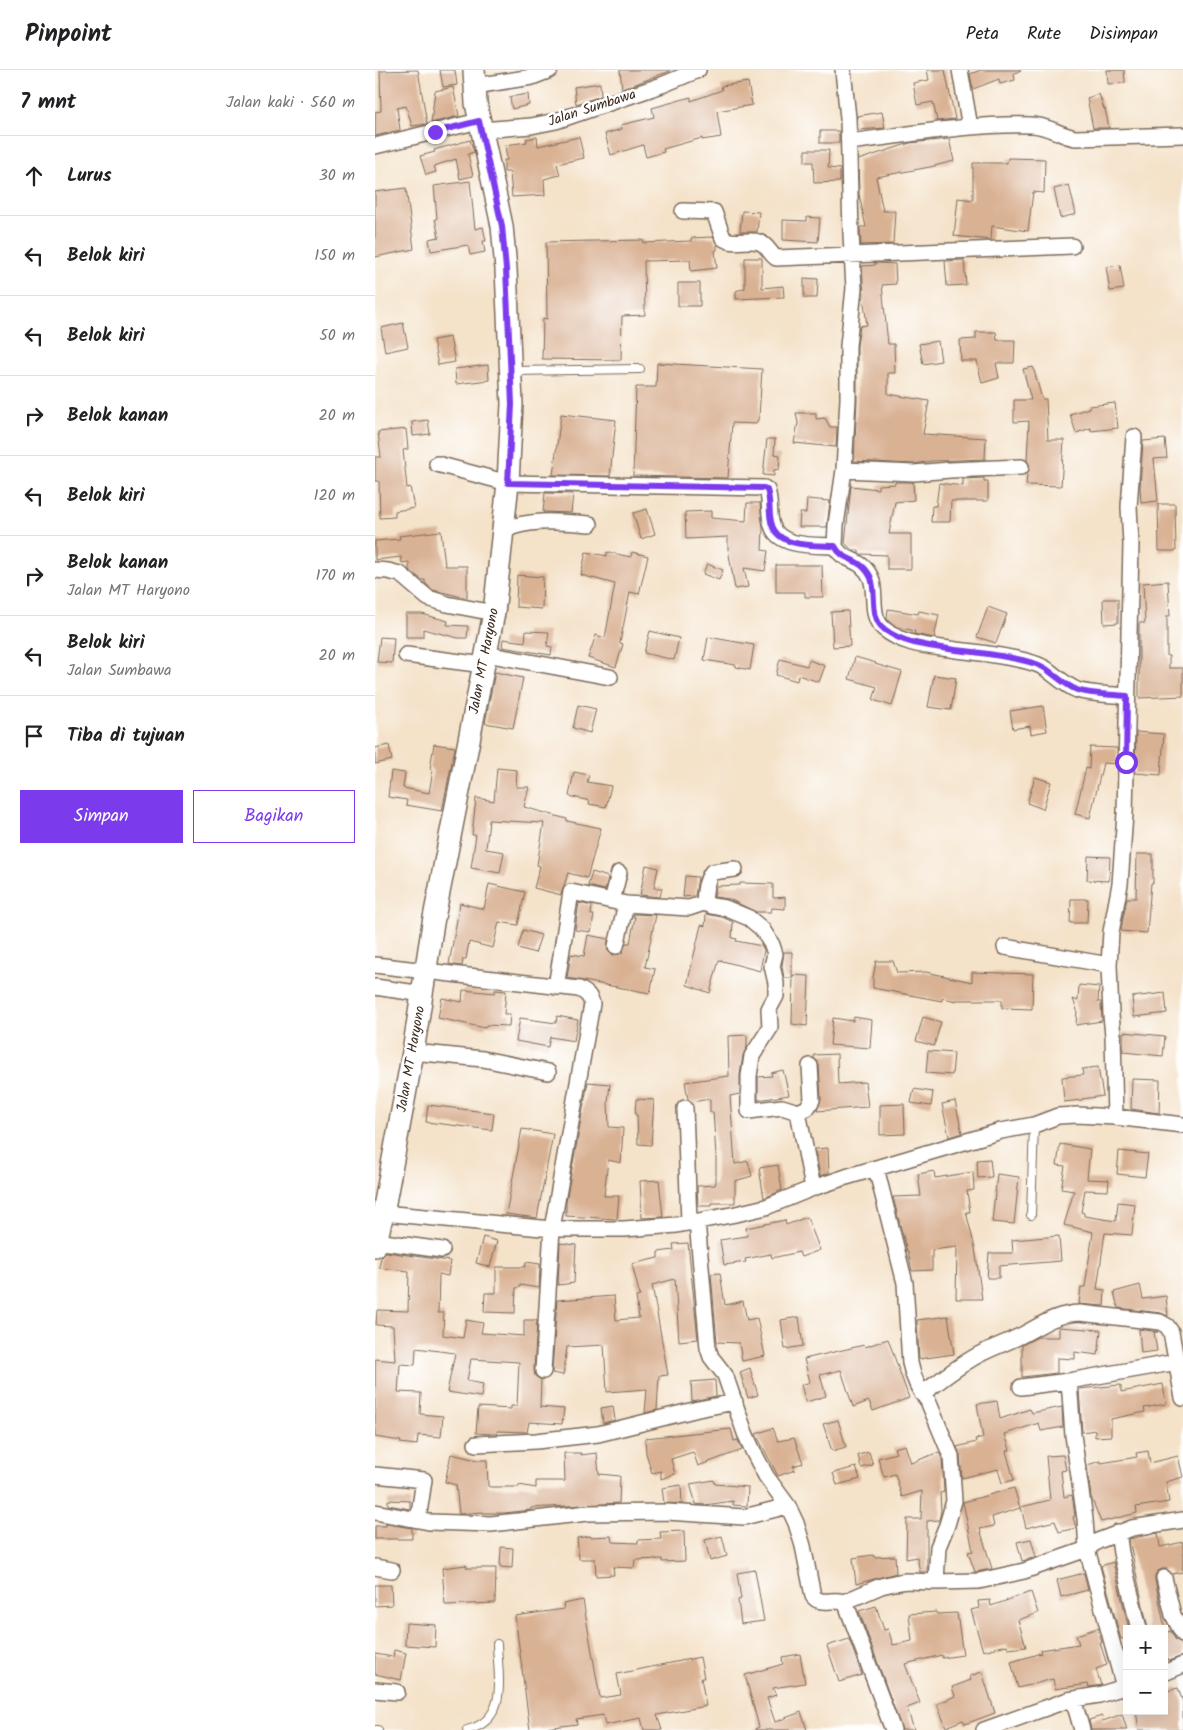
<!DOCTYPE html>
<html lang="id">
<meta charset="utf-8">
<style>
body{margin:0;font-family:Kalam,sans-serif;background:#f6f6f6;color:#202124}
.controls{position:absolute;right:15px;bottom:15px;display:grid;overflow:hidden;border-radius:0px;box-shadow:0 5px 20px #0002}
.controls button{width:45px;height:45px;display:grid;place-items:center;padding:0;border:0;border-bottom:1px solid #e0e0e0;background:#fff;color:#202124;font:25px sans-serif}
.stop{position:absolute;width:15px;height:15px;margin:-11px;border:4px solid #7c3aed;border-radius:50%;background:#fff}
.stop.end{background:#7c3aed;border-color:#fff;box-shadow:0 1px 5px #0008}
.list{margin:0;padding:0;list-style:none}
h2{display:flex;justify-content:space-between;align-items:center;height:65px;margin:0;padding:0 20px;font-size:21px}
h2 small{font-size:16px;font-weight:400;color:#757577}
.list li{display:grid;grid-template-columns:32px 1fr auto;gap:15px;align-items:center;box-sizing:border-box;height:80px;padding:0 20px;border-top:1px solid #e0e0e0}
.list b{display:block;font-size:19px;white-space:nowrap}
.list p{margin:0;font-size:16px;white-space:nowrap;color:#757577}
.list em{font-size:16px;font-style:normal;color:#757577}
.actions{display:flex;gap:10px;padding:15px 20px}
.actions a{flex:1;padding:11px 0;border:1px solid #7c3aed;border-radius:0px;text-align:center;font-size:18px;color:#7c3aed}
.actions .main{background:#7c3aed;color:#fff}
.icon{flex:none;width:28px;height:28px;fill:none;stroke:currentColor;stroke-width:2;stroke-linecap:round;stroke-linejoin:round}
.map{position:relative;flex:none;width:808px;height:1660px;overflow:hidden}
header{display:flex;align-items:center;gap:30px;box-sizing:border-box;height:70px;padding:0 25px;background:#fff;border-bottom:1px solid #e0e0e0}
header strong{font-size:24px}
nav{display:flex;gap:28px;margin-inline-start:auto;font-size:18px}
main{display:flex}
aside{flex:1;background:#fff}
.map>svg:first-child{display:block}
</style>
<header>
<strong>Pinpoint</strong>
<nav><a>Peta</a><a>Rute</a><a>Disimpan</a></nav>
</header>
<main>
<aside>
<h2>7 mnt<small>Jalan kaki · 560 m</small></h2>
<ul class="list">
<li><svg class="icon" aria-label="ahead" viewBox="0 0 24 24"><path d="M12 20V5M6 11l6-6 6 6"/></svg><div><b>Lurus</b></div><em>30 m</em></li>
<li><svg class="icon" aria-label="left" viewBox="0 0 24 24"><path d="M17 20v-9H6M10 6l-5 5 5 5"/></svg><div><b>Belok kiri</b></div><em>150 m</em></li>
<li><svg class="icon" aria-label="left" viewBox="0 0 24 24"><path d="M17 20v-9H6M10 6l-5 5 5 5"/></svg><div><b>Belok kiri</b></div><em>50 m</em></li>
<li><svg class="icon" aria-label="right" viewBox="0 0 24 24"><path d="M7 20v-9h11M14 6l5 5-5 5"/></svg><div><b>Belok kanan</b></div><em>20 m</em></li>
<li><svg class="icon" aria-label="left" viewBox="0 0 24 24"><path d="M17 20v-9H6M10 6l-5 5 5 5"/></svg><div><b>Belok kiri</b></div><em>120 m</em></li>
<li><svg class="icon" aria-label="right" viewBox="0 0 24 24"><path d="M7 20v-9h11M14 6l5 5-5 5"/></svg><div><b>Belok kanan</b><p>Jalan MT Haryono</p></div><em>170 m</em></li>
<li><svg class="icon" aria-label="left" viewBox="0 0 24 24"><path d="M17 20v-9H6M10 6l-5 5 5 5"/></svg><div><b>Belok kiri</b><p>Jalan Sumbawa</p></div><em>20 m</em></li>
<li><svg class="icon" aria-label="arrive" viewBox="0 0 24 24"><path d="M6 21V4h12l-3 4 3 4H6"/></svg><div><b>Tiba di tujuan</b></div></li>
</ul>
<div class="actions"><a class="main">Simpan</a><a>Bagikan</a></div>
</aside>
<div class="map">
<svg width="808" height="1660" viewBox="0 0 808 1660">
<rect width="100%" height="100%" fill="#fff"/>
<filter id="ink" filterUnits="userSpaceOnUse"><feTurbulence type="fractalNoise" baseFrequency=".02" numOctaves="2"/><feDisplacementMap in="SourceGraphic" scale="10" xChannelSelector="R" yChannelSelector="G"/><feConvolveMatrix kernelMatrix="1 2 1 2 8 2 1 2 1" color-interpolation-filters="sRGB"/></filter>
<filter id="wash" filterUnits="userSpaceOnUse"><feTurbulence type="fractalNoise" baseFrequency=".0096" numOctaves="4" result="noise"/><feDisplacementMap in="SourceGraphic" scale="20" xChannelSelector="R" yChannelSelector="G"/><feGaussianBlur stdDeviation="1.12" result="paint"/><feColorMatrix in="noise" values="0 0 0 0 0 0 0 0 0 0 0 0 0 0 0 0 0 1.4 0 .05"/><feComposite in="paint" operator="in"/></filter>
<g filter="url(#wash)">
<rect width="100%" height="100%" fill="#f4e2c9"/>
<g id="blocks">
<!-- building -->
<path fill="#d9b193" d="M43 0 52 54 37 56 31 36 22 38 25 60 0 66V42L6 41 5 1Z
M65 0H80L82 15 68 17Z
M245 0H295V1L247 19Z
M552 0H570L580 49 562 51 558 32 542 35 538 13 554 10Z
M606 0H645L646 1 639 3 640 10 625 14 624 9 598 19 595 4Z
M732 0H749L750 13 733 14Z
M373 12 377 35 342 41 346 67 327 70V68L288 79 289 82 271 87 268 75 236 85 230 64 247 59 246 55 279 47 277 38 316 27V31L347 20 346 16Z
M225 13 226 26 201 34 199 17Z
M78 17 84 46 56 53 60 21Z
M153 24 154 35 137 39 135 27Z
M724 24 729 39H730L734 58H718L712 28Z
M507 42 510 58 483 60 482 46Z
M445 61H464V73H445Z
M162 67 163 76 204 67 209 88 182 94 185 105 169 109 170 125 137 127 135 102H129V90H132L130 75 152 72 151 69Z
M574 69 579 91 555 97 501 107 508 141H520L518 174 486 175 485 157H491L484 124 483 90 535 73Z
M95 70 99 82 93 84 98 106 85 109 81 89 59 96 61 102 51 105 45 86 60 82 59 80Z
M430 80H454L453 98 465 99V112L439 113 438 92H430Z
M633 88 670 89 669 123 658 122 653 161 617 156 616 170 579 166 583 128 598 130V93H632Z
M95 111 100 159 108 157 111 171H108L110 182 95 185 93 175 56 181 54 169 64 167 60 149 62 148 59 116Z
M694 115 701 144 685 148 679 119Z
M31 118 39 179 0 187V122Z
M367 141 384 142 382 162H365Z
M432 147 445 148 443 172 408 170V150L432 151Z
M338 167 342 174V180L340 181 342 198 316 201 315 190 269 191 270 245 247 246 246 290 167 289 168 248 172 249 171 172 268 170 269 173 316 171V168Z
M370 188H387V218L408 216 409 227 361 229V221L370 218Z
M589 190 591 215 572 216 570 191Z
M500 193 520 194 521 214 507 215 513 274H519L520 303H513V324L554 331 548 364 611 368 610 389 557 391 539 394 479 391 482 330V276L485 256 492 255 488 226H489L487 196 500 195Z
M745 195 749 219 735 221 731 197Z
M429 208 443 209 442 228H429Z
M303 213H325V236H303Z
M28 253 33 277 10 282 6 258Z
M601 262H621L622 270H640L639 293H621L624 308 607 313 602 291H586L585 270 601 269Z
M75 267 80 292 63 295 58 270Z
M563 271 566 291 548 294 544 274Z
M282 293 387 299 384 347 381 354 357 353 353 408 258 406 261 317H281Z
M113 295 114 310 81 314 80 299Z
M658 297 667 329H671L673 370H689L686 416 651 415 652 404 655 397 652 391 654 351 639 352V330H656L648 299Z
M740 333 743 358 716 361V358L701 363 695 344 714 338V336Z
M421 343H441V349L450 348 455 357H462L461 377 419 373 423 353Z
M186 344 241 350 235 406 178 405Z
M53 350 55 364 38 366 37 352Z
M31 359 33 379 28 380 32 418 35 417 39 438 20 441V447L5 448 4 411H0V387H6L3 362Z
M392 369H400L399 384 405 385 404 399 399 400V406L388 405Z
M790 369 792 388 779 389 783 431 766 433 765 418 768 371Z
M609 408V411H613V431H576L575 452H556L557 436H561L564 413 588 416V409Z
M520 412H538L539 430 520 432 514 464H536V499H512V485L486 484 484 483V480H477L470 473 476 416 503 419V415L520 414Z
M170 423 198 424 196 443 168 442Z
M432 429 455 431 452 457H424L425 443H431Z
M372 433H385L388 459 387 480 393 481 390 501 369 498 373 517 360 519 353 479V467L311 469 310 442 336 441V448L371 451Z
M783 434H800L801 481H784Z
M272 439 280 464 266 469 258 443Z
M66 461 70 496H92V528L58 520 50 513V510H47L34 500V492L27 493 26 487 0 490V471L25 469 24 466Z
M211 482 232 486V482L256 487 257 482 273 486 264 524 255 522 245 573 248 574 241 597 213 588 221 565 230 568 240 514 206 505Z
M332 494 348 500 344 510 328 504Z
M401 495H447L448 527H430V522H401Z
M142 505 168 507 167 539 141 537Z
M793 511 795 546H792V586H794V598H808V626L764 628V553H770L768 513Z
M728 529H743V553L729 554Z
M613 537 632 544 621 573 602 567Z
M513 539 543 544 544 541 564 545 559 568 539 564 540 561 522 557 512 549Z
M473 541 475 576 458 577 456 542Z
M31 544H47L73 551 72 555 93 556 92 568H83L48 559V567H31Z
M151 561 174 562 172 576 177 577 176 585 127 577 128 569 150 572Z
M275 561 304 568 299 590 269 583Z
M5 567 19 568 17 593 2 592Z
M333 567 379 575 375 600 361 597V595L329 590Z
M480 587 501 593 500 594 527 602 517 636 498 630 502 617 474 609Z
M405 589 432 596 434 590 450 596 444 612 423 605 422 611 401 605Z
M120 602 148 608 138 658 110 653Z
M559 605 581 608 576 640 553 637Z
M203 635 221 639 215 663 198 658Z
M668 636 672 661 656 664 655 656 638 659 635 641Z
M761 662 789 664 786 705 760 703Z
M59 674 80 677 67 741 31 735 32 730 13 727 16 701 30 703 28 718 54 723 58 700 55 699Z
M14 675 17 690 0 694V678Z
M715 677 742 678V694L728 693 715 748 700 744 711 698 714 699Z
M122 698 142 700 141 717H154L149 737 192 749V751L226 758 212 808 193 803 186 825 159 818 165 796 162 795 169 753 114 750 111 779 129 782 125 803 96 798 101 765H97L101 728 119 731Z
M199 702 214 705 212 712 236 716 231 737 214 734 215 731 194 726Z
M660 707 676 712 668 739 652 733Z
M762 784H778V813H776L772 863 746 861 752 828H761Z
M713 786 735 787 734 811 712 810Z
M271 795 283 798 279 818H287L285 827 265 825Z
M217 802 233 807 230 820 213 816Z
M310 806 323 807 320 826 308 827Z
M365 813 398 814V828L410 827V839L397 838 396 842H381L354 829 339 827 341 816 365 815Z
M114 814 150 822 143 855 124 852 118 878 94 872 91 889H88L87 896 74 894 85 833 109 839Z
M696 829H713L712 853H695Z
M204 833 217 836 216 845H219L216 862 200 860Z
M259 844 281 845 270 897 280 899 275 923 192 908 196 884 209 886 213 865 233 869 232 879 238 885 247 883 251 873H255L260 847H258Z
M331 844 347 847 358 852 357 868 362 869 361 871 387 876 389 880 385 901 344 890 335 923 312 915 326 855 330 856Z
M148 860 166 865 160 883 143 878Z
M409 882H417V908H409L407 896Z
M501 891H518L522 903 551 902 597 912V902L658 904 657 939 627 938V930H581V931L567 928V931L498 918V908Z
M418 905 434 906 432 956 417 954Z
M704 915 724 917 723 932H726L727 951 701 955 702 940 698 929 703 931Z
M88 920 120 923V920L131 921 129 944H135L134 956 111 955 110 958 63 948 67 928 87 932Z
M790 923 792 943 759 947 757 927Z
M182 946 203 950 199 971 175 967 173 977 141 971 145 948 181 953Z
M479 947 497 950 495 978 455 975 458 948 478 951Z
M548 947 566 952 559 976 541 971Z
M748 962 790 966 788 986 748 982Z
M372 965V977L368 985 365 1005V1024L355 1026 360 1094 373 1091 377 1106 360 1111V1133H336V1136H323L322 1116 340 1115 341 1112V1085L338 1042H335V1029L317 1032 313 1029 310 1012 354 1006 353 966Z
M553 981 579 983 577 1005 551 1003Z
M462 984 463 1014 490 1012 493 1037 442 1041 446 1029 444 995 439 988V985Z
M723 997 728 1026 707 1029V1030L689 1032 687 1007 708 1005 707 999Z
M408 1000 414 1025 383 1030V1007L397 1006 396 1003Z
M757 1009 785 1010 784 1043 756 1039Z
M213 1012 235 1014 233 1032 234 1057 248 1058 246 1093 233 1090 229 1126H244L242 1149 191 1146V1131Z
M539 1019 558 1022 556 1036 536 1033Z
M261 1029 279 1030 276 1075 263 1074 262 1045H260Z
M580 1031 587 1063 574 1067 567 1034Z
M529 1034 530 1064 505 1065V1035Z
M53 1035 119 1043 117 1060 51 1052Z
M147 1059 178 1064 162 1148 131 1144Z
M685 1074 715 1079 712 1109 734 1110 733 1121 710 1120 706 1142 709 1143V1146L741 1151 743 1132 760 1134 757 1165 730 1163 722 1219 730 1220 729 1236 704 1234 706 1217H710L718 1162 689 1155 699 1121 686 1119 690 1096 682 1095Z
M453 1078 454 1103 445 1106 440 1079Z
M744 1081 773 1084 770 1107 742 1104Z
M615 1089 617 1107 603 1108 602 1090Z
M403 1095 407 1120 389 1128 384 1098Z
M559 1101 560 1108 598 1102 599 1120 592 1121 595 1142H591L600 1178 607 1229H581L582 1177 557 1180V1200L537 1201 533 1181H532L518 1127 546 1126 543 1104Z
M622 1104 644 1107 639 1154 617 1152Z
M284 1110 288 1147 267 1148 265 1111Z
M432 1147 445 1180 426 1187 424 1182 397 1188 396 1184 370 1189 371 1192 349 1195 345 1170 372 1166 371 1158 410 1150 411 1155Z
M684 1166 686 1191 624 1196V1208H612L614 1183H638L637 1170Z
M108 1167 122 1171 115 1197 101 1193Z
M185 1173 201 1175 199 1213 183 1215Z
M313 1173 323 1269 304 1271 300 1209 277 1215 293 1305 284 1306 282 1340 270 1343 272 1319 232 1322 229 1275 192 1277 188 1305 177 1303 182 1230 239 1226 241 1250 264 1248 261 1227 265 1226 257 1194 283 1188V1182L299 1180 298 1174Z
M11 1182 75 1191 73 1206 64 1204 63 1243H69L68 1265 88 1268 91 1250 108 1253 106 1263 149 1266V1250H162L159 1300 160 1306 166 1310 165 1337 189 1339 187 1354 154 1352 152 1362 122 1361V1364H117L101 1363 103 1337 136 1339V1336H142L144 1292 96 1289 92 1311 108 1314 106 1327 72 1322 80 1283 41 1278 40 1295 25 1294 23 1322 46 1323 45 1344 68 1346 66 1367 43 1365 42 1375 25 1373 26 1371 0 1367V1289L20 1291 18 1256 1 1255 2 1240 33 1241 34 1201 4 1198 6 1187Z
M151 1192 165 1194 164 1218 145 1215V1217L141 1218 140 1243 109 1242 110 1223H121V1197H150Z
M345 1203 350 1235 368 1231 372 1250 382 1248 390 1286 367 1291 364 1273 342 1272 336 1204Z
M765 1215 768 1229 791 1226 793 1246 786 1243 743 1238 739 1222Z
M573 1246 579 1284 544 1289 542 1250Z
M424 1247 428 1276 410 1279 406 1250Z
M684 1257 726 1260 723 1285 700 1282V1289L682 1288V1303L647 1307V1275L663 1267H684Z
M764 1259 783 1262H779L782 1281 766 1283Z
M513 1269 534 1328 498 1341 494 1331 478 1337 466 1300 445 1305 451 1326 431 1332 426 1315 435 1312 429 1289 489 1275 490 1277Z
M375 1298 383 1325 373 1328 365 1302Z
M340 1310 341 1326 317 1331 316 1312Z
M788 1314 791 1334 769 1338 770 1342 736 1349V1366L720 1367V1360L707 1362 704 1319 746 1315V1322Z
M622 1331 625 1349 655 1339 657 1343 687 1337 688 1357 666 1361 664 1353 630 1364 635 1380 631 1381 639 1410 627 1413 623 1399 587 1408 585 1385 582 1377 601 1372 600 1369 608 1368 602 1334Z
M238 1336 240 1350 228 1353 226 1338Z
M463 1350 471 1377 457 1381 448 1354Z
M398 1358 403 1371 419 1368 428 1393 418 1396 420 1400 403 1406 381 1364Z
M356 1359 359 1371 363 1370 367 1380 323 1396 318 1382 296 1389 300 1404 286 1409V1401L277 1403 271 1383 270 1368Z
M530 1375 536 1393 564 1382 567 1388 569 1422 565 1423 566 1441 564 1450 552 1451V1502H545L542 1487 531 1489 532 1449H546L547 1421 527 1427 520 1404 509 1407 503 1388 521 1383 519 1378Z
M773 1381 775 1393 803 1386 808 1407 791 1412 794 1432 761 1437 762 1443 726 1452 716 1427 712 1395 726 1391V1393L762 1387 761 1383Z
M494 1382 498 1395 486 1398 483 1385Z
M189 1383H206V1385L222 1383 224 1404 245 1406 244 1433 156 1438V1440L129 1443H108V1442L84 1444 81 1415 70 1412 76 1384 102 1390H112L113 1416 115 1417H144V1415L161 1418V1411H190Z
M688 1385 691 1400 686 1401 689 1427 697 1425 700 1446 698 1447 701 1458 684 1462 680 1451 651 1458 646 1437 675 1430 671 1386Z
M481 1397 485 1409 462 1415 458 1403Z
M339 1410 340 1414 373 1417 372 1436 358 1435V1431L330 1435 321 1434 315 1414Z
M306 1415 307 1434 289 1433 287 1418Z
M639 1418 645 1438 617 1447 619 1456 605 1459 617 1499 600 1502 593 1482 598 1481 588 1432Z
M13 1430 35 1431V1439L13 1435Z
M11 1454 37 1458V1469H0V1456H11Z
M309 1461 310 1491 287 1492V1489L260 1490 259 1498 238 1497 239 1505 221 1506 220 1489H204L202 1468 215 1466V1467L236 1466 237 1472 263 1473V1470L286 1469 285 1462Z
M783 1463 785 1477 808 1472V1502L797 1504 792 1499H787L783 1501 780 1505V1510L790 1559H773L754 1469Z
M347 1466 352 1486 335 1491 330 1470Z
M656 1469 661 1487 647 1491 642 1472Z
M126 1477 138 1478 137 1498 125 1497Z
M498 1485 499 1487 520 1486 521 1503 481 1514 478 1488Z
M738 1492 754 1559H752V1568L746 1569 726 1496Z
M91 1495 92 1498H121L120 1533 70 1535 67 1498Z
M380 1500 389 1551 366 1554 363 1530 366 1529 362 1503Z
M709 1503 713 1520 686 1527 682 1510Z
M0 1515H16L17 1535 0 1536Z
M656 1522 663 1543 643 1550 651 1577 633 1579 632 1575 608 1581 596 1540 604 1538 603 1531 615 1530 616 1536Z
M208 1530 225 1628 246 1625 242 1604 325 1587 329 1608H326L331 1636 282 1645 287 1660H269L266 1648 230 1655 228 1645 201 1649 202 1654 155 1660 140 1546 189 1539 188 1534Z
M501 1536 509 1560 513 1559 518 1575 537 1571 534 1544 561 1542 562 1544 582 1543 588 1585 567 1588V1585L530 1594 545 1633 532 1638 539 1660H527L484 1541Z
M31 1553 61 1555 60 1577 30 1575Z
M723 1558 727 1573H725L732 1595 721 1599 726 1615 714 1617 713 1614 680 1619 678 1609 643 1618 636 1592 666 1583 665 1580 704 1574 701 1565Z
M796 1561 800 1569 806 1573 808 1586 793 1591 789 1580V1563Z
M474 1569 487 1605 464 1612 452 1576Z
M19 1580 31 1583 26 1610 0 1604V1584L18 1587Z
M425 1584 430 1613 398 1618 401 1625 392 1628 400 1652 426 1642 432 1660H380V1659L384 1657 370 1605 408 1594 407 1587Z
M607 1602 620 1643 590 1654 588 1650 571 1657 562 1634 580 1626 577 1617 596 1610 595 1606Z
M803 1618 808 1632V1660H764L761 1641H789V1622Z
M747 1644 752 1660H716L714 1650 727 1646 728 1651Z"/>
</g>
</g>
<g filter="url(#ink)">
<use href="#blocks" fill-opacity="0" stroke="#7c6a5a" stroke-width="1"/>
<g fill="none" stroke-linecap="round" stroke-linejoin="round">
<!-- lane casing -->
<g stroke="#7c6a5a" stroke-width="10">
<path id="lane" d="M137 301 265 299
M656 1145 659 1055
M0 1660H3
M92 1660C134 1650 123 1607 122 1574"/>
</g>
<!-- street casing -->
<g stroke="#7c6a5a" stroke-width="18">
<path id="street" d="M468 0 473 48 476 164 479 218 473 276V329L469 400 461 455 460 476C468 493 486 486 496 508 502 524 494 547 509 559 530 576 556 576 581 580 601 582 622 585 642 589 652 591 666 594 674 601 682 607 692 616 702 620 717 625 736 624 752 626
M585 0 595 57
M100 16 157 7 175 0
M106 60 156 56 181 51 287 15 323 0
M474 72C532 65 598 53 656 55 672 55 684 65 700 68L808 65
M0 76 104 51
M308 141 339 142 348 168C359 176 372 168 384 172 393 175 394 183 401 188L697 176
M62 394 133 413 389 418 392 420C396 431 393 444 397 455 403 478 441 475 460 476
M469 400 539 403 575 400 646 397
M129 460C156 448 186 452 215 454
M0 500 13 501 25 504 53 528 72 534 119 543
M111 584 235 607
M31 585 109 595
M360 799 337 802C330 812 330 821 329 833L337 836 350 838 374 848 387 859 397 875 400 884 397 896 401 913V926L394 939 395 958 377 986 374 1006V1041L407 1037 423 1042
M237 831 244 803
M241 876 251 834
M630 877 734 895
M0 895 204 919C212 923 215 926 217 934L177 1159 168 1301
M0 917 48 924
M181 917 196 822 251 834 314 838 329 833
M38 982 108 989 173 1002
M435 996 437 1030 432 1038 423 1042 438 1118
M310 1038 314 1153
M740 1047 738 965 736 945 734 895 736 862 745 814 750 744 756 474 754 437 759 367
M501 1098 530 1213 535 1293C538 1307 543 1320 553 1331L576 1386 579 1431 572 1455 563 1477 561 1512
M8 1143 177 1159H249L302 1155 361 1144 391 1137 438 1118 471 1107 626 1061 659 1055 683 1046 702 1045 740 1047 808 1055
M322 1151 333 1278 336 1287 350 1305 370 1363 378 1381 391 1406 413 1436 421 1453 428 1476 438 1526C446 1537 462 1526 471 1534L518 1660
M1 1171 67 1180
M694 1311 698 1365 710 1449 712 1479 749 1617
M646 1317 694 1311 802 1292
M547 1324C566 1310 585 1294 607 1283 619 1277 633 1272 645 1266 667 1255 679 1244 705 1243L785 1252 792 1256 796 1262 808 1328
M101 1374 161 1371 223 1364 323 1339 360 1332
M0 1405 49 1410 43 1450
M0 1442 54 1452 116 1454 213 1443 292 1442 369 1447 413 1436
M743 1462 746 1483 764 1559
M0 1497 17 1500
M789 1508 798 1545 808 1564
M469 1532 506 1516 519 1513 531 1511 561 1512 604 1511 649 1501 712 1479 723 1471 757 1458 808 1450
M789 1603 808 1595
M0 1620 22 1622
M698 1629 707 1660
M609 1660 693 1630 724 1625 752 1616"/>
</g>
<!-- secondary casing -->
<g stroke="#7c6a5a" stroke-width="24">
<path id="secondary" d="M0 1176 8 1143 38 982 58 853 119 543 133 413 137 334 131 199 127 156 101 33 99 0"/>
</g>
<!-- lane -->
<use href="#lane" stroke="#fff" stroke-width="8"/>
<!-- street -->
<use href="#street" stroke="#fff" stroke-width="15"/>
<!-- secondary -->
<use href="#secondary" stroke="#fff" stroke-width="21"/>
</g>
</g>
<g fill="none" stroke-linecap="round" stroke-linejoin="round" filter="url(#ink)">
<!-- route -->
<path stroke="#7c3aed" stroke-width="6" d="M60 62 104 51 127 156 131 199 137 334 133 413 389 418 392 420C396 431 393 444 397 455 404 478 441 475 460 476 468 493 486 486 496 508 502 524 494 547 509 559 530 575 556 576 581 580 601 582 622 585 642 589 652 591 666 594 674 601 682 607 692 616 702 620 717 625 736 624 752 626L751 692"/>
</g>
<g text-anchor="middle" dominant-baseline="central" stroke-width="5" stroke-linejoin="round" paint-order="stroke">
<!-- street labels -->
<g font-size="14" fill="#3b2a1e" stroke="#fff">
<text transform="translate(217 38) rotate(-18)">Jalan Sumbawa</text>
<text transform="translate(109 591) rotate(-79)">Jalan MT Haryono</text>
<text transform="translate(36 989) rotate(-80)">Jalan MT Haryono</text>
</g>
</g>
</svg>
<div class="controls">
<button>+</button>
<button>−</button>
</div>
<div class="stop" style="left:751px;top:692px"></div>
<div class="stop end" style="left:60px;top:62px"></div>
</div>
</main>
